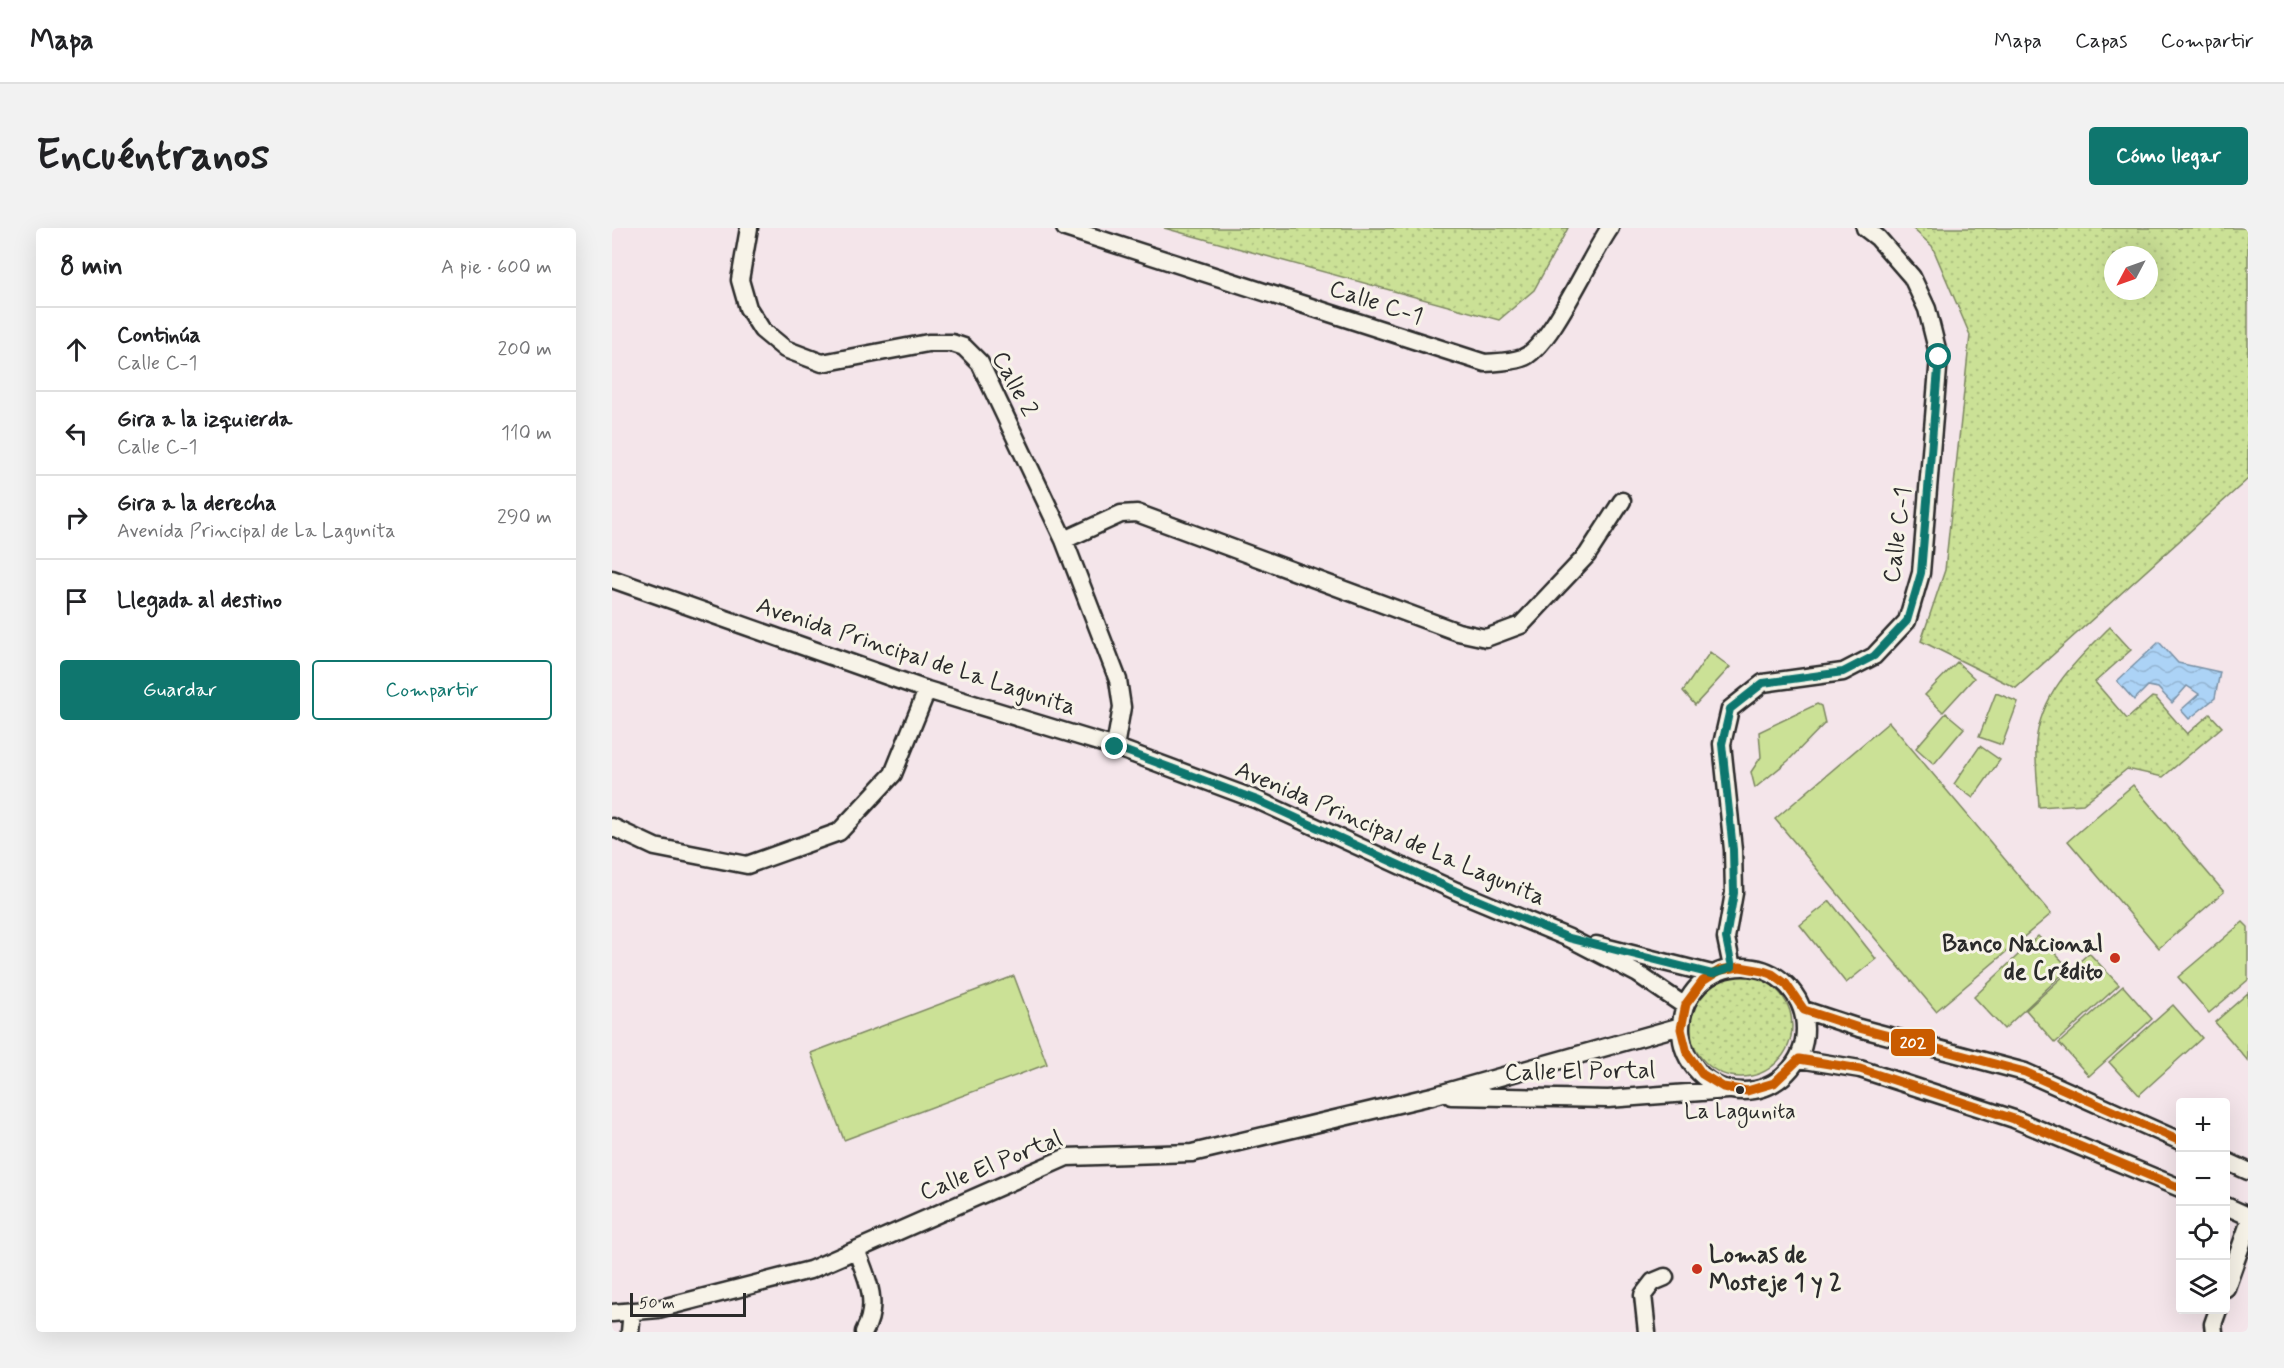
<!DOCTYPE html>
<html lang="es">
<meta charset="utf-8">
<style>
body{margin:0;font-family:Mynerve,sans-serif;background:#f2f2f2;color:#202124}
.controls{position:absolute;right:18px;bottom:18px;display:grid;overflow:hidden;border-radius:6px;box-shadow:0 6px 24px #0002}
.controls button{width:54px;height:54px;display:grid;place-items:center;padding:0;border:0;border-bottom:2px solid #e0e0e0;background:#fff;color:#202124;font:30px sans-serif}
.compass{position:absolute;left:1492px;top:18px;width:54px;height:54px;border-radius:50%;background:#fff;box-shadow:0 6px 24px #0002;rotate:229deg}
.scale{position:absolute;left:18px;bottom:15px;width:116px;box-sizing:border-box;padding-left:6px;border:3px solid #2b2b2b;border-top:0;font-size:16px;line-height:21px;white-space:nowrap;color:#2b2b2b;-webkit-text-stroke:4px #f7f3e8;paint-order:stroke}
.stop{position:absolute;width:18px;height:18px;margin:-14px;border:4px solid #0f766e;border-radius:50%;background:#fff}
.stop.end{background:#0f766e;border-color:#fff;box-shadow:0 2px 6px #0008}
.list{margin:0;padding:0;list-style:none}
h2{display:flex;justify-content:space-between;align-items:center;height:78px;margin:0;padding:0 24px;font-size:26px}
h2 small{font-size:20px;font-weight:400;color:#757577}
.list li{display:grid;grid-template-columns:39px 1fr auto;gap:18px;align-items:center;box-sizing:border-box;height:84px;padding:0 24px;border-top:2px solid #e0e0e0}
.list b{display:block;font-size:22px;white-space:nowrap}
.list p{margin:0;font-size:20px;white-space:nowrap;color:#757577}
.list em{font-size:20px;font-style:normal;color:#757577}
.actions{display:flex;gap:12px;padding:18px 24px}
.actions a{flex:1;padding:14px 0;border:2px solid #0f766e;border-radius:6px;text-align:center;font-size:21px;color:#0f766e}
.actions .main{background:#0f766e;color:#fff}
.icon{flex:none;width:33px;height:33px;fill:none;stroke:currentColor;stroke-width:2;stroke-linecap:round;stroke-linejoin:round}
.map{position:relative;flex:none;width:1636px;height:1104px;overflow:hidden;border-radius:6px}
header{display:flex;align-items:center;gap:36px;box-sizing:border-box;height:84px;padding:0 30px;background:#fff;border-bottom:2px solid #e0e0e0}
header strong{font-size:28px}
nav{display:flex;gap:33px;margin-inline-start:auto;font-size:21px}
.intro{display:flex;align-items:center;justify-content:space-between;box-sizing:border-box;height:144px;padding:0 36px}
h1{margin:0;font-size:42px}
.button{padding:15px 27px;border-radius:6px;background:#0f766e;color:#fff;font-size:21px;font-weight:700}
main{display:flex;gap:36px;padding:0 36px}
aside{flex:1;background:#fff;border-radius:6px;box-shadow:0 6px 24px #0002}
.map>svg:first-child{display:block}
</style>
<header>
<strong>Mapa</strong>
<nav><a>Mapa</a><a>Capas</a><a>Compartir</a></nav>
</header>
<div class="intro"><h1>Encuéntranos</h1><a class="button">Cómo llegar</a></div>
<main>
<aside>
<h2>8 min<small>A pie · 600 m</small></h2>
<ul class="list">
<li><svg class="icon" aria-label="ahead" viewBox="0 0 24 24"><path d="M12 20V5M6 11l6-6 6 6"/></svg><div><b>Continúa</b><p>Calle C-1</p></div><em>200 m</em></li>
<li><svg class="icon" aria-label="left" viewBox="0 0 24 24"><path d="M17 20v-9H6M10 6l-5 5 5 5"/></svg><div><b>Gira a la izquierda</b><p>Calle C-1</p></div><em>110 m</em></li>
<li><svg class="icon" aria-label="right" viewBox="0 0 24 24"><path d="M7 20v-9h11M14 6l5 5-5 5"/></svg><div><b>Gira a la derecha</b><p>Avenida Principal de La Lagunita</p></div><em>290 m</em></li>
<li><svg class="icon" aria-label="arrive" viewBox="0 0 24 24"><path d="M6 21V4h12l-3 4 3 4H6"/></svg><div><b>Llegada al destino</b></div></li>
</ul>
<div class="actions"><a class="main">Guardar</a><a>Compartir</a></div>
</aside>
<div class="map">
<svg width="1636" height="1104" viewBox="0 0 1636 1104">
<defs>
<pattern id="grass-dots" width="8" height="8" patternUnits="userSpaceOnUse" patternTransform="scale(1.5)"><rect width="8" height="8" fill="#cbe196"/><path d="M2 2h.1M6 6h.1" fill="none" stroke="#aec181" stroke-width="1.8" stroke-linecap="round"/></pattern>
<pattern id="water-waves" width="16" height="10" patternUnits="userSpaceOnUse" patternTransform="scale(1.5)"><rect width="16" height="10" fill="#acd3f6"/><path d="M0 5q4-4 8 0t8 0" fill="none" stroke="#94b5d3"/></pattern>
</defs>
<rect width="100%" height="100%" fill="#f4e5ea"/>
<filter id="ink" filterUnits="userSpaceOnUse"><feTurbulence type="fractalNoise" baseFrequency=".0167" numOctaves="2"/><feDisplacementMap in="SourceGraphic" scale="12" xChannelSelector="R" yChannelSelector="G"/><feConvolveMatrix kernelMatrix="1 2 1 2 8 2 1 2 1" color-interpolation-filters="sRGB"/></filter>
<g filter="url(#ink)">
<!-- grass -->
<path fill="url(#grass-dots)" stroke="#7b8660" stroke-width="1.5" fill-rule="evenodd" d="M552 0H956L922 62 887 92Z
M1300 0H1636V251L1404 460 1309 413 1333 342 1358 107 1320 18ZM1501 27H1537V63H1501Z
M1498 399 1519 422 1483 454 1515 491 1540 469 1544 470 1575 506 1598 486 1610 499 1551 549 1515 541 1471 576 1427 579C1426 558 1423 535 1424 514 1429 464 1465 432 1498 399Z
M1078 798a51 51 0 1 1 102 0a51 51 0 1 1-102 0Z"/>
<!-- park -->
<path fill="#cbe196" stroke="#7b8660" stroke-width="1.5" d="M1098 424 1118 439 1083 477 1071 463Z
M1345 434 1362 450 1331 484 1313 467Z
M1384 465 1406 474 1390 517 1367 509Z
M1205 476 1209 478 1213 495 1176 533 1143 560 1139 544 1149 529 1147 504Z
M1334 485 1352 500 1322 536 1304 520Z
M1277 494 1439 686 1324 783 1163 591Z
M1368 518 1388 532 1361 570 1342 556Z
M1521 557 1612 664 1547 720 1456 613Z
M1218 673 1264 731 1234 755 1188 697Z
M1631 694 1636 699V752L1597 785 1566 749Z
M1426 708 1457 740 1392 801 1362 769Z
M1477 725 1507 757 1443 815 1414 782Z
M402 748 435 836 232 912 199 825Z
M1511 758 1540 791 1477 848 1447 815Z
M1636 765V833L1603 794Z
M1561 777 1590 810 1527 867 1497 834Z"/>
<!-- water -->
<path fill="url(#water-waves)" stroke="#7890a5" stroke-width="1.5" d="M1547 414 1566 435 1608 444 1603 470 1577 491 1569 482 1587 466 1575 458 1560 475 1546 460 1536 458 1522 472 1505 453Z"/>
<g fill="none" stroke-linecap="round" stroke-linejoin="round">
<!-- street casing -->
<g stroke="#2b2b2b" stroke-width="21">
<path id="street" d="M137 0 128 52 136 80 150 102 173 121 210 135 316 115H340L352 119 368 135 452 312 506 452 510 479 503 519
M453 0 873 135C885 134 899 134 910 130 938 121 978 28 998 0
M452 312 509 286 525 285 846 404 874 410 909 397 975 327 1010 273
M0 351 315 462 503 519 645 572 844 663 957 710 1026 746 1073 778
M0 599 43 619 135 637 227 604 281 546 315 462
M984 717 1100 746
M1120 739 1114 710 1122 665 1121 622 1110 516 1118 481 1151 455 1231 444 1262 428 1295 393 1309 345 1327 129 1315 81 1300 49 1266 10 1253 0
M1069 801a62 62 0 1 1 124 0a62 62 0 1 1-124 0Z
M1192 782 1247 800 1413 844 1568 913
M1187 831 1248 841 1402 891 1568 960
M839 868 996 871 1116 862
M1614 933 1636 943
M1614 978 1636 988
M244 1022C255 1049 268 1076 252 1104
M1614 1060 1636 998
M0 1085 46 1081 198 1042 455 929 580 925 820 868 1069 798
M18 1104 20 1083
M1035 1104 1031 1067 1041 1054 1053 1049
M1602 1104 1601 1096 1606 1082"/>
</g>
<!-- street -->
<use href="#street" stroke="#f7f3e8" stroke-width="16"/>
<!-- bus-1 casing -->
<g stroke="#f7f3e8" stroke-width="14">
<path id="bus-1" d="M1568 913 1413 844 1247 800 1192 782 1174 756 1160 746 1151 743 1128 739 1108 742 1091 753 1074 776 1069 801 1075 825 1090 846 1111 859 1135 863 1162 855 1187 831 1248 841 1402 891 1568 960"/>
</g>
<!-- bus-1 -->
<use href="#bus-1" stroke="#c95b00" stroke-width="9"/>
</g>
</g>
<g fill="none" stroke-linecap="round" stroke-linejoin="round" filter="url(#ink)">
<!-- route -->
<path stroke="#0f766e" stroke-width="8" d="M503 519 645 572 844 663 957 710 1100 746 1120 739 1114 710 1122 665 1121 622 1110 516 1118 481 1151 455 1231 444 1262 428 1295 393 1309 345 1327 129"/>
</g>
<!-- markers -->
<g fill="#c8321e" stroke="#f7f3e8" stroke-width="2">
<circle cx="1503" cy="730" r="6"/>
<circle cx="1085" cy="1041" r="6"/>
</g>
<circle fill="#2b2b2b" stroke="#f7f3e8" stroke-width="2" cx="1128" cy="862" r="5"/>
<g text-anchor="middle" dominant-baseline="central" stroke-width="6" stroke-linejoin="round" paint-order="stroke">
<!-- bus labels -->
<g font-size="22" fill="#2b2b2b" stroke="#f7f3e8">
<text x="1128" y="884">La Lagunita</text>
</g>
<!-- street labels -->
<g font-size="24" fill="#2b2b2b" stroke="#f7f3e8">
<text transform="translate(764 75) rotate(18)">Calle C-1</text>
<text transform="translate(402 156) rotate(62)">Calle 2</text>
<text transform="translate(1286 307) rotate(-83)">Calle C-1</text>
<text transform="translate(304 429) rotate(18)">Avenida Principal de La Lagunita</text>
<text transform="translate(778 606) rotate(23)">Avenida Principal de La Lagunita</text>
<text transform="translate(968 844) rotate(-1)">Calle El Portal</text>
<text transform="translate(379 938) rotate(-22)">Calle El Portal</text>
</g>
<!-- poi labels -->
<g font-size="24" font-weight="bold" fill="#2b2b2b" stroke="#f7f3e8" text-anchor="end">
<text x="1491" y="716">Banco Nacional<tspan x="1491" dy="28">de Crédito</tspan></text>
<text x="1097" y="1027" text-anchor="start">Lomas de<tspan x="1097" dy="28">Mosteje 1 y 2</tspan></text>
</g>
</g>
<rect stroke="#f7f3e8" stroke-width="2" x="1278" y="800" width="46" height="29" rx="6" fill="#c95b00"/>
<g font-size="16" text-anchor="middle" font-weight="bold" fill="#fff">
<text x="1301" y="820">202</text>
</g>
</svg>
<div class="controls">
<button>+</button>
<button>−</button>
<button><svg class="icon" aria-label="locate" viewBox="0 0 24 24"><circle cx="12" cy="12" r="6"/><path d="M12 2v4M12 18v4M2 12h4M18 12h4"/></svg></button>
<button><svg class="icon" aria-label="layers" viewBox="0 0 24 24"><path d="M12 4l9 5-9 5-9-5zM3 14l9 5 9-5"/></svg></button>
</div>
<svg class="compass" viewBox="-18 -18 36 36"><path d="M0-13l5 13h-10z" fill="#e53935"/><path d="M0 13l5-13h-10z" fill="#757577"/></svg>
<div class="scale">50 m</div>
<div class="stop" style="left:1327px;top:129px"></div>
<div class="stop end" style="left:503px;top:519px"></div>
</div>
</main>
